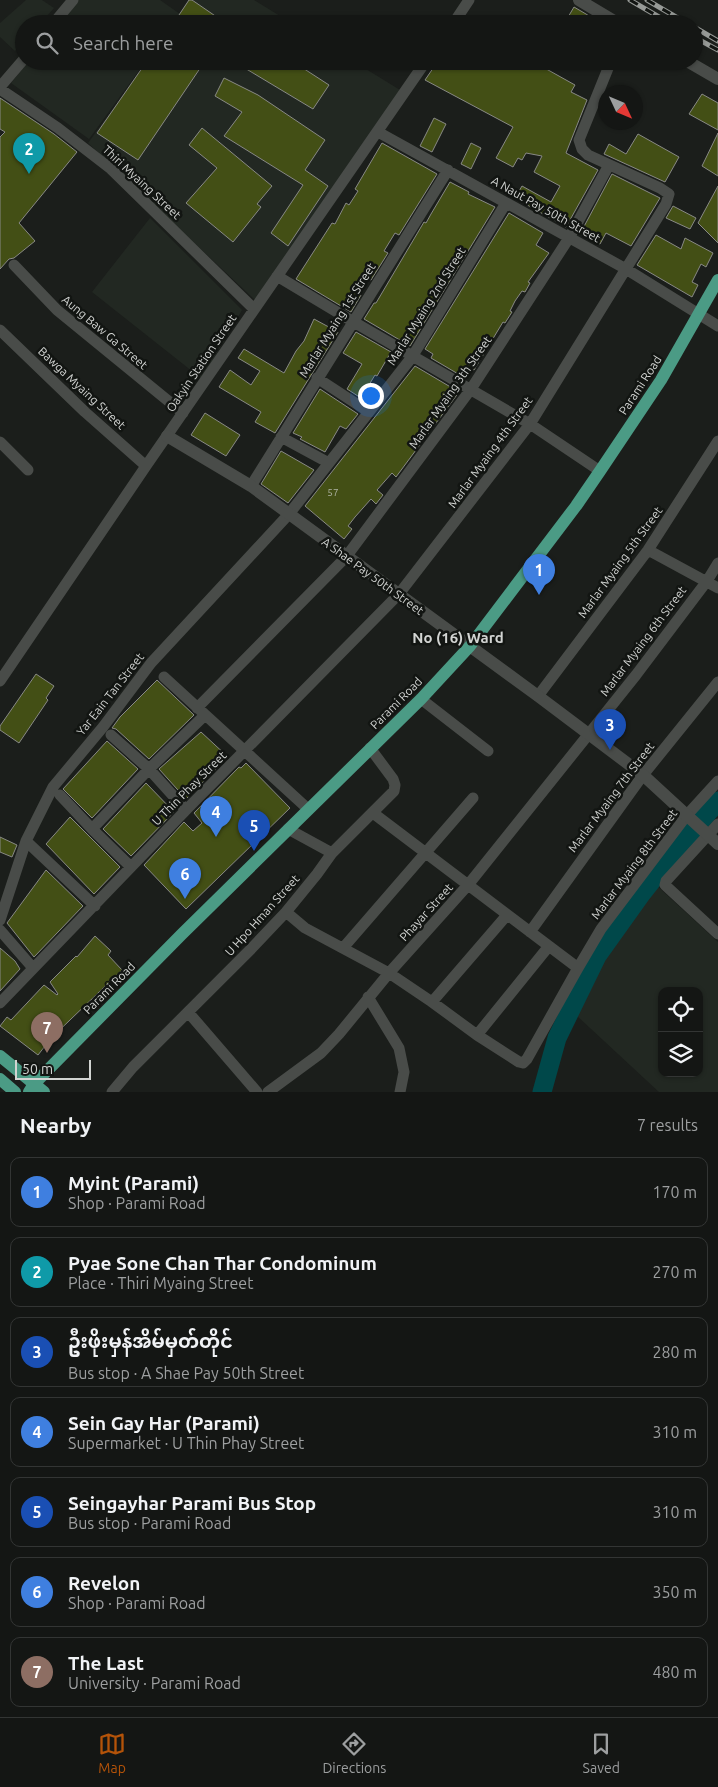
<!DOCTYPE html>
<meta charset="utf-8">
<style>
body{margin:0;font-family:Ubuntu,"Noto Sans Myanmar",sans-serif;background:#212322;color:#f1f3f6}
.controls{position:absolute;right:15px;bottom:15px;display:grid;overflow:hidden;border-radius:10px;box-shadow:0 1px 4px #0004}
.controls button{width:45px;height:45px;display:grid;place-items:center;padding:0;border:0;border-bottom:1px solid #333534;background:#141614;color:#f1f3f6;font:25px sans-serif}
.compass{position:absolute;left:598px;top:85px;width:45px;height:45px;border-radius:50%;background:#141614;box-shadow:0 1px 4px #0004;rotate:134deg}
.scale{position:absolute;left:15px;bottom:12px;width:76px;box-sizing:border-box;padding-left:5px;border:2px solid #d2d4d2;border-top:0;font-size:14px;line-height:18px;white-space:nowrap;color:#d2d4d2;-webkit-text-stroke:4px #121512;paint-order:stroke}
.you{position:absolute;left:370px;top:395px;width:18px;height:18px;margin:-12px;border:4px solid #fff;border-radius:50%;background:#1a73e8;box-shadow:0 0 0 8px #1a73e833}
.badge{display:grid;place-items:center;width:32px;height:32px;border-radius:50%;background:#b45309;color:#fff;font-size:16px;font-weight:700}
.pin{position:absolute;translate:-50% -41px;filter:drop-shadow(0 1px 2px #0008)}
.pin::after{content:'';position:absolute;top:26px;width:18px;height:15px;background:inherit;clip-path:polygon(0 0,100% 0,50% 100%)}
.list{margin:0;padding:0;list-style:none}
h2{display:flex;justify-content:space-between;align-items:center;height:65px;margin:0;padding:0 20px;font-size:21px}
h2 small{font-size:16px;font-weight:400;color:#9d9fa0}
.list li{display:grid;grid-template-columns:32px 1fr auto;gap:15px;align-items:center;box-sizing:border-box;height:70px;margin:0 10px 10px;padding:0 10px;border:1px solid #333534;border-radius:10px}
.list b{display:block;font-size:19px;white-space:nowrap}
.list p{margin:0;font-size:16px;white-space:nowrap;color:#9d9fa0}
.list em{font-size:16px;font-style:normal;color:#9d9fa0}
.icon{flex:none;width:28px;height:28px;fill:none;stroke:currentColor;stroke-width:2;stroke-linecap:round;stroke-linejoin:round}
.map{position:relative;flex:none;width:718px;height:1092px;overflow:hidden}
.search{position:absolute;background:#141614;box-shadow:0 1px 4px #0004;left:15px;right:15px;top:15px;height:55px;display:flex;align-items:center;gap:12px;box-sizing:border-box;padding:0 18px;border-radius:28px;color:#9d9fa0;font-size:19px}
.sheet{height:625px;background:#141614}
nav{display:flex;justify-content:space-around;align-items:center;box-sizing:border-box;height:70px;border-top:1px solid #333534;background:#141614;font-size:14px;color:#9d9fa0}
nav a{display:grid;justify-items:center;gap:2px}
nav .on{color:#b45309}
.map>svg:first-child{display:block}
</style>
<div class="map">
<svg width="718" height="1092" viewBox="0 0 718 1092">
<rect width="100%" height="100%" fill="#1b1e1b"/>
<!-- built -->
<path fill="#222822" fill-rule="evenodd" d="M26 0H42L54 8 40 24H24V41L15 51 0 37V23Z
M78 0H160L180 14 173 24H59Z
M194 0H254L293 24H176Z
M29 61H146L89 139 11 83Z
M148 61H353L400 90 255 300 88 143Z
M150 218 242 310 202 379 92 292Z
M655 884 718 942V1092H659L576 1015 601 962ZM662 991H699V1073H662Z"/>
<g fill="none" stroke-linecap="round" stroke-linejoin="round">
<!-- river -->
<path stroke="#00484a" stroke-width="19" d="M542 1092 557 1038 597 956 642 893 680 845 718 801"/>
</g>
<!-- building -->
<path fill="#434f15" stroke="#888985" d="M189 0H192L227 24H173Z
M574 7 586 14 601 24H564Z
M147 61H205L138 160 97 133Z
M233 61H292L329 85 313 109Z
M438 61H532L575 85 571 92 587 100 566 153 598 170 566 227 515 198 522 186 551 202 560 186 534 172 542 156 526 153 522 160 518 158 513 167 496 158 513 127 425 80Z
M224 78 258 95 325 140 305 170 328 186 288 246 271 233 303 185 224 136 242 112 215 96Z
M702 94 718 103V130L689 114Z
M0 98 54 134 77 152 19 223 35 241 14 258 9 259 0 269V137L5 132 0 129Z
M434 118 446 124 432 152 420 146Z
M202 128 272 186 257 204 261 207 233 242 186 203 217 168 189 145Z
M718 133V176L702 166Z
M638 134 679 157 665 182 604 154 609 144 626 154Z
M382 143 437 174 399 235 395 233 384 251 388 253 371 280 367 278 357 292 361 295 351 312 296 279 332 223 335 224 346 203 349 205 358 191 355 189Z
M471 143 481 148 471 169 461 164Z
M612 174 660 198 631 246 606 233 600 244 580 234Z
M450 182 469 192 468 194 495 207 410 346 364 319 374 303H376L424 222 426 223 431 214Z
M718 186V243L698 223Z
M673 206 696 218 690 229 666 218Z
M509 213 543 233 536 245 549 253 528 282 530 283 525 292 522 291 515 301 510 311 512 312 505 323 503 322 474 370 472 369 465 378 431 358 433 354 425 349Z
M656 235 681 249 685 238 713 253 706 267 701 264 692 282 698 285 692 297 637 265Z
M314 319 338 332 275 433 255 422 261 412 219 387 230 370 251 385 260 371 238 358 244 349 284 373 296 351 304 341Z
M356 332 391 352 377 376 375 375 361 398 347 389 362 364 343 353Z
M415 366 459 392 396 477 392 473 377 490 383 495 376 504 371 499 355 517 348 526 352 529 344 539 305 506Z
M320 389 358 414 346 429 340 426 325 452 300 439 302 437 293 433Z
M205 413 240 435 226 456 191 435Z
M281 451 314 470 288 503 261 484Z
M36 674 54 686 46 698 48 700 19 743 0 730V726Z
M157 680 194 715 149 759 116 729 112 728 120 717Z
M201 732 228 757 186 799 159 769Z
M107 741 138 769 92 818 63 789Z
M246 763 290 808 186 909 144 865 184 822 193 831 202 823 194 813 239 767 241 768Z
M146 783 174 812 131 856 103 829Z
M70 817 120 867 94 894 46 844Z
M0 837 17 845 12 857 0 852Z
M46 870 83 906 34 957 7 923Z
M95 936 111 951 108 955 122 970 44 1045 45 1046 38 1055 0 1026 7 1017 11 1020 44 985 57 995 58 994 50 982 76 956 77 957Z
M0 948 15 961 20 969 0 991Z"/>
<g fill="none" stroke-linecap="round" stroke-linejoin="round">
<!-- street -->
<path stroke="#494c49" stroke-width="11" d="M53 24 73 0
M453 24 469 0
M0 87 24 59
M0 89 58 128 111 169 254 309
M378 132 626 269 718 326
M14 265 57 310 183 413
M277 276 352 321 530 424 600 471
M0 330 85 412 146 466
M317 378 369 412
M281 437 329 463
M0 442 28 470
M251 486 448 170
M648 550 718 588
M164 677 308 809
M0 681 146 466 426 61
M538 696 648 550 718 441
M421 699 488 751
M197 708 346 557 471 389 569 238 609 165
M111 735 149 769 186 810
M60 795 92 829 131 867
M373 813 578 968
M718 824 666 881 665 885 718 934
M92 829 149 769 204 716
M288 829 332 853
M26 841 95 906
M286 912 305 928 389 973 432 1002 477 1035 519 1062 523 1063 527 1059 578 968 601 929 687 815 718 781
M0 920 26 841 53 787 103 727 151 663 289 514 412 357 506 203
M0 930 33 968
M530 932 643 775 718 682
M343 948 473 798
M368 997 399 1048 404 1072 400 1092
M432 1002 507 915
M0 1003 186 810 399 594 530 424 666 204 669 194 660 188 588 155 582 149 579 140 611 61
M188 1012 257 1092
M477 1035 549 946
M112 1092 133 1067 251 949 286 912 317 874 332 853 394 791 395 785 393 779 370 748
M268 1092 321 1053 339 1034 389 973 468 885 636 675 707 581 718 563"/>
<!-- secondary -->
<path stroke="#494c49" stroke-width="12" d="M579 0 619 24
M687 61 718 79
M167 436 251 486 538 696 643 775 718 844"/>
<!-- primary -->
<path stroke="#4b9b85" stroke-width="12" d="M0 1056 44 1092
M0 1079 15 1092
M29 1092 34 1084 182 934 421 699 470 646 576 506 600 471 661 380 718 280"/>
<!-- rail casing -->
<g stroke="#979a97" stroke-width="5">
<path id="rail" d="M630 0 671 24
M647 0 688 24
M694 27 718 41
M694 37 718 50"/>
</g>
<!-- rail -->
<use href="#rail" stroke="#121512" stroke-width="3" stroke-dasharray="9" stroke-linecap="butt"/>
</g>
<g text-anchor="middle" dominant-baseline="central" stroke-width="5" stroke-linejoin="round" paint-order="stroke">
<!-- number labels -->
<g font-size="10" fill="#aeb3a3">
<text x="333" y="492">57</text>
</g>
<!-- street labels -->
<g font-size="12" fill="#d2d4d2" stroke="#121512">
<text transform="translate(142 182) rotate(43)">Thiri Myaing Street</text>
<text transform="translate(546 209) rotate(29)">A Naut Pay 50th Street</text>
<text transform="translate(426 306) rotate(-58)">Marlar Myaing 2nd Street</text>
<text transform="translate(337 320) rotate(-58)">Marlar Myaing 1st Street</text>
<text transform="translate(105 332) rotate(40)">Aung Baw Ga Street</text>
<text transform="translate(201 363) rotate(-56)">Oakyin Station Street</text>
<text transform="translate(640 385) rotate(-57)">Parami Road</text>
<text transform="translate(82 388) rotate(43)">Bawga Myaing Street</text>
<text transform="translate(450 392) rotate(-55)">Marlar Myaing 3th Street</text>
<text transform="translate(490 452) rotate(-54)">Marlar Myaing 4th Street</text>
<text transform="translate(620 562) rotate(-54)">Marlar Myaing 5th Street</text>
<text transform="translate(373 576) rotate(36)">A Shae Pay 50th Street</text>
<text transform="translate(643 641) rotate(-53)">Marlar Myaing 6th Street</text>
<text transform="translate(110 694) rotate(-52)">Yar Eain Tan Street</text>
<text transform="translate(396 703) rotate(-45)">Parami Road</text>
<text transform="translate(189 788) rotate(-45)">U Thin Phay Street</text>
<text transform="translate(611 797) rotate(-53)">Marlar Myaing 7th Street</text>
<text transform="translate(634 864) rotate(-53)">Marlar Myaing 8th Street</text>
<text transform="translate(426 912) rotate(-48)">Phayar Street</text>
<text transform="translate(262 915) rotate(-48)">U Hpo Hman Street</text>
<text transform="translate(109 988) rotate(-45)">Parami Road</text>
</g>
<!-- quarter labels -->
<g font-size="15" font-weight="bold" fill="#d2d4d2" stroke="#121512">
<text x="458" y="637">No (16) Ward</text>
</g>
</g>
</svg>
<div class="controls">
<button><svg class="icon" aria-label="locate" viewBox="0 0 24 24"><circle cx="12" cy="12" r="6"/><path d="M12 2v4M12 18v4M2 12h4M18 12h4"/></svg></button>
<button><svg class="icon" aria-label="layers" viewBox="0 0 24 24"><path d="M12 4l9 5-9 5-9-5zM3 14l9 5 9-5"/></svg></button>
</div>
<svg class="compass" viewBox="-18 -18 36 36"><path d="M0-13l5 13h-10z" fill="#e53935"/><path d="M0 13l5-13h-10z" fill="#9d9fa0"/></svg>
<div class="scale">50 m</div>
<div class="you"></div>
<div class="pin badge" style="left:539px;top:595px;background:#3f7fe0">1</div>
<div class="pin badge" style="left:29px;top:174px;background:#0f9aa8">2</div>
<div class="pin badge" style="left:610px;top:750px;background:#1a4fb4">3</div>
<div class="pin badge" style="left:216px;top:837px;background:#3f7fe0">4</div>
<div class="pin badge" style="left:254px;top:851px;background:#1a4fb4">5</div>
<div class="pin badge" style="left:185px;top:899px;background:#3f7fe0">6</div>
<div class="pin badge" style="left:47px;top:1053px;background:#8d6e63">7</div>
<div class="search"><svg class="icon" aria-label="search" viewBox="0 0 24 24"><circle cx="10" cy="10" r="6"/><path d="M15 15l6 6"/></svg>Search here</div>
</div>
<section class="sheet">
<h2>Nearby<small>7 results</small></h2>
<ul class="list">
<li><span class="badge" style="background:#3f7fe0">1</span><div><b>Myint (Parami)</b><p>Shop · Parami Road</p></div><em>170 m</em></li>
<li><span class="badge" style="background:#0f9aa8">2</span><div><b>Pyae Sone Chan Thar Condominum</b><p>Place · Thiri Myaing Street</p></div><em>270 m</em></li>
<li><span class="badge" style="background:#1a4fb4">3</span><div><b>ဦးဖိုးမှန်အိမ်မှတ်တိုင်</b><p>Bus stop · A Shae Pay 50th Street</p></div><em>280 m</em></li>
<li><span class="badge" style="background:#3f7fe0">4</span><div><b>Sein Gay Har (Parami)</b><p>Supermarket · U Thin Phay Street</p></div><em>310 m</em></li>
<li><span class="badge" style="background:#1a4fb4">5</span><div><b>Seingayhar Parami Bus Stop</b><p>Bus stop · Parami Road</p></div><em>310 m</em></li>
<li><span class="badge" style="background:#3f7fe0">6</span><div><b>Revelon</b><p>Shop · Parami Road</p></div><em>350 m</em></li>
<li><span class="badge" style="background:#8d6e63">7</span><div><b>The Last</b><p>University · Parami Road</p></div><em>480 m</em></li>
</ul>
</section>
<nav>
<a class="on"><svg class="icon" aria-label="map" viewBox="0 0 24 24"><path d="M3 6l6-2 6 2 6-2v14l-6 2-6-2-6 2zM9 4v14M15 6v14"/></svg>Map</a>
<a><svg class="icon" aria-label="directions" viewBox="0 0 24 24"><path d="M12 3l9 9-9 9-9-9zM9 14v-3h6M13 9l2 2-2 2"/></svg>Directions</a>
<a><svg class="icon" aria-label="saved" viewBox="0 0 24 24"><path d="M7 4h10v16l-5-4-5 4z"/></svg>Saved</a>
</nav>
